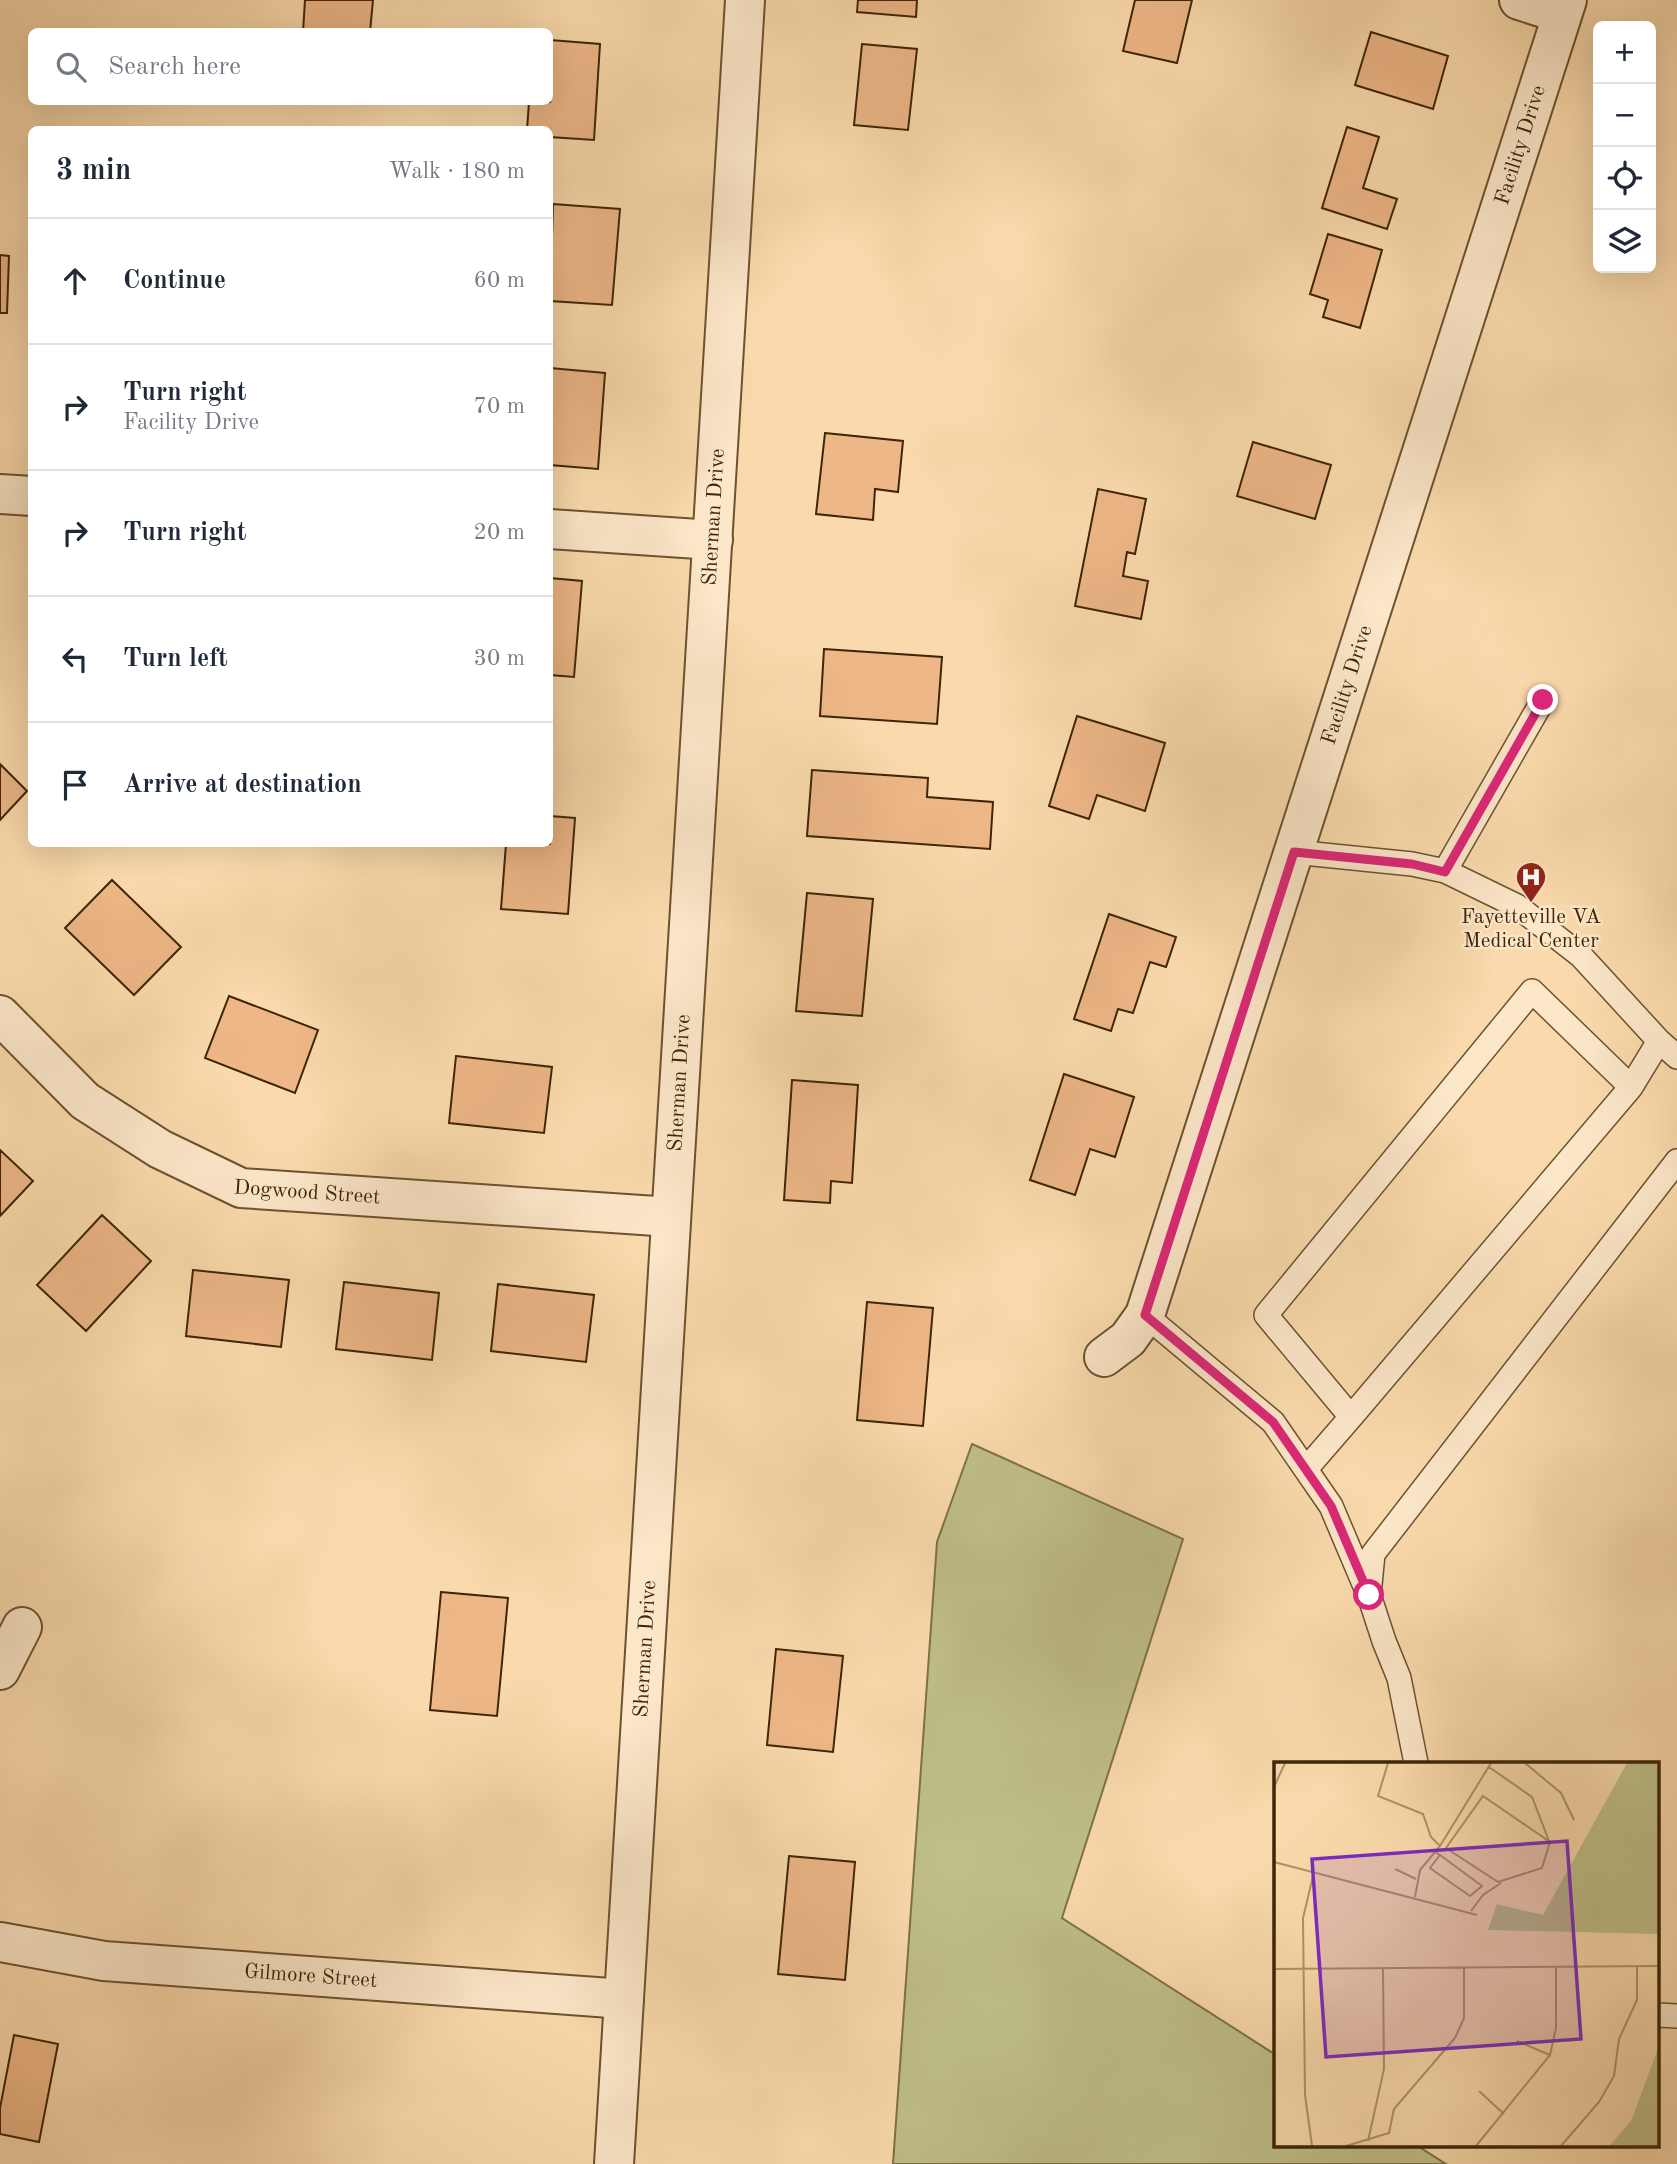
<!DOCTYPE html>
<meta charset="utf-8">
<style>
body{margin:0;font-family:"Old Standard TT",serif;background:#f6f6f7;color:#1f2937}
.controls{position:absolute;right:21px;top:21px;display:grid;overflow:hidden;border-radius:10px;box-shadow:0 7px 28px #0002}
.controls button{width:63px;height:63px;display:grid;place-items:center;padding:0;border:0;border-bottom:2px solid #e0e1e3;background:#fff;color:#1f2937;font:35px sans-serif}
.stop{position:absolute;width:21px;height:21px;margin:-16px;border:5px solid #db2777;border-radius:50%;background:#fff}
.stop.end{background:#db2777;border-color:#fff;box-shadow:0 2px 7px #0008}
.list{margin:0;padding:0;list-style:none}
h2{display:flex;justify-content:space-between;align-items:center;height:91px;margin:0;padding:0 28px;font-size:30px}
h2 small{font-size:23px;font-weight:400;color:#747a83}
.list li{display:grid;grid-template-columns:46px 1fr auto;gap:21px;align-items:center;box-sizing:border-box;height:126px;padding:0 28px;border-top:2px solid #e0e1e3}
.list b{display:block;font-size:26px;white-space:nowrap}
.list p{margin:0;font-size:23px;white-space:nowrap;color:#747a83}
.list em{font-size:23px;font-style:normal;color:#747a83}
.icon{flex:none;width:38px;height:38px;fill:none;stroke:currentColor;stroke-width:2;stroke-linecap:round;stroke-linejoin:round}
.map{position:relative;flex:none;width:1677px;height:2164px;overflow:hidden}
.search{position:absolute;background:#fff;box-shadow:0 7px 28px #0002;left:28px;top:28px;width:525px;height:77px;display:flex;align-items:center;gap:18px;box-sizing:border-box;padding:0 24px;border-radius:10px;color:#747a83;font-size:26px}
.panel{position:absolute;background:#fff;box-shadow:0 7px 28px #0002;left:28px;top:126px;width:525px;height:721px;border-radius:10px}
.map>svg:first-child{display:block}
</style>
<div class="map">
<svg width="1677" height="2164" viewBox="0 0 1677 2164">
<rect width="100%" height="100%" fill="#fadaac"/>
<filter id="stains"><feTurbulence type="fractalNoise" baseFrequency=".00286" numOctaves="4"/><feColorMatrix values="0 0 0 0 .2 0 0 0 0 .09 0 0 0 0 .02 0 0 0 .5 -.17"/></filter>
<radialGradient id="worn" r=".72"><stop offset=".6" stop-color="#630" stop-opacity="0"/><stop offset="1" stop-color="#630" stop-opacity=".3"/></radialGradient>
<!-- green -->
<path fill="#bfbf89" stroke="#7e7248" stroke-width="2" d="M972 1444 1183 1539 1062 1918 1276 2055V2145H1416L1446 2164H893L937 1542Z"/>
<!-- building -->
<path fill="#eeb788" stroke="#3d2507" stroke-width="2" d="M305 0H373L370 32H303Z
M858 0H917L916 17 857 12Z
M1135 0H1192L1177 63 1123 51Z
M1371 32 1448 56 1433 109 1355 85Z
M550 40 600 44 594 140 550 137V130H527L529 102H550Z
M862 44 917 49 908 130 854 125Z
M1347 127 1379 137 1363 188 1397 199 1387 229 1322 208Z
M553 204 620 209 612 305 550 301Z
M1328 234 1382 250 1360 328 1323 317 1328 300 1310 294Z
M0 255 9 256 7 313H0Z
M550 368 605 373 598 469 550 465Z
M825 433 903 441 898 492 875 489 873 520 816 514Z
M1253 442 1331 465 1315 519 1237 496Z
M1098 489 1146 499 1135 554 1127 552 1123 576 1148 581 1141 619 1075 606Z
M550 578 582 581 574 677 550 675Z
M824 649 942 657 937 724 820 716Z
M1077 716 1165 743 1145 811 1097 795 1089 819 1049 806Z
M0 764 27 791 0 820Z
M812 770 928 778 927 797 993 802 990 849 807 836Z
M550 816 575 818 568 914 501 909 506 844H550Z
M112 880 181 947 134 995 65 928Z
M807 893 873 899 862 1016 796 1011Z
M1109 914 1176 937 1166 967 1150 962 1133 1013 1118 1009 1111 1031 1074 1019Z
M229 996 318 1030 295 1093 205 1058Z
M456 1056 552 1067 544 1133 449 1123Z
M1064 1074 1134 1097 1115 1157 1090 1149 1075 1195 1030 1180Z
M792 1080 858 1085 852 1183 831 1181 830 1203 784 1200Z
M0 1150 33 1181 0 1216Z
M102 1215 151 1261 86 1331 37 1285Z
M193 1270 289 1280 281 1347 186 1336Z
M344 1282 439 1293 432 1360 336 1349Z
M498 1284 594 1295 586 1362 491 1351Z
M867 1302 933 1308 923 1426 857 1420Z
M441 1592 508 1598 497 1716 430 1710Z
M776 1649 843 1656 833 1752 767 1745Z
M789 1856 855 1862 845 1980 778 1974Z
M14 2035 58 2044 39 2142 0 2134V2108Z"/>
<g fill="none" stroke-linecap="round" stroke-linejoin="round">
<!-- service casing -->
<g stroke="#6c5230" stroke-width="26">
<path id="service" d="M1294 852 1412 864 1445 871 1517 906 1581 956 1659 1041 1677 1057
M1445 871 1543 700
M1631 1087 1532 991 1266 1315 1351 1417 1631 1087 1659 1041
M1145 1315 1273 1422 1331 1506 1367 1591
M1306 1469 1351 1417
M1416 1763 1399 1678 1384 1641 1369 1595 1373 1554 1677 1161
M1658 2015 1677 2016"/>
</g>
<!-- minor casing -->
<g stroke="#6c5230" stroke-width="42">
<g id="minor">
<path d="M1519 0 1562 14"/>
<path d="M0 494 32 496"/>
<path d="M550 529 713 540"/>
<path id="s1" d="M0 1015 85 1101 160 1149 241 1188 671 1217"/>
<path id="s2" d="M1104 1357 1128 1339 1145 1315 1567 0"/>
<path d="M0 1670 22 1627"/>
<path id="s3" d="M0 1942 104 1961 624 1999"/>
</g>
</g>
<!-- tertiary casing -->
<g stroke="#6c5230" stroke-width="42">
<g id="tertiary">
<path id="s4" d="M614 2164 745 0"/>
</g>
</g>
<!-- service -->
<use href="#service" stroke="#fce7c9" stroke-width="23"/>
<!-- minor -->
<use href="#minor" stroke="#fce7c9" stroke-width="38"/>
<!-- tertiary -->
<use href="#tertiary" stroke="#fce7c9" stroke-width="38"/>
</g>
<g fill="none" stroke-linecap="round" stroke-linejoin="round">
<!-- route -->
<path stroke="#db2777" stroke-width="9" d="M1369 1595 1331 1506 1273 1422 1145 1315 1294 852 1412 864 1445 872 1543 700"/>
</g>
<!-- icons -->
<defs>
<g id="hospital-pin" transform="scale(1.575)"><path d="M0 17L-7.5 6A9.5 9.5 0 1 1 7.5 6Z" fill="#8f2418" stroke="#fce7c9"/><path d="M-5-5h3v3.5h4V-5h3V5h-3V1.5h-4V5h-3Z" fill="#fff"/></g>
</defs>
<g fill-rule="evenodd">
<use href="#hospital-pin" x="1531" y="877"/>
</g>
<g text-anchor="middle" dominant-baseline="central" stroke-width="5" stroke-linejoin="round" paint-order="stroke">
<!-- street labels -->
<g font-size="21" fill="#3d2507" stroke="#fce7c9">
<text stroke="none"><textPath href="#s2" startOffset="1288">Facility Drive</textPath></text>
<text stroke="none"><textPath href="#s4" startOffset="1650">Sherman Drive</textPath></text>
<text stroke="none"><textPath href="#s2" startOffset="721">Facility Drive</textPath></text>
<text stroke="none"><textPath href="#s4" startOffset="1083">Sherman Drive</textPath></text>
<text stroke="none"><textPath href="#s1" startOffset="366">Dogwood Street</textPath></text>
<text stroke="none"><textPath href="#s4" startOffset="516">Sherman Drive</textPath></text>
<text stroke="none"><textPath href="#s3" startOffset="313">Gilmore Street</textPath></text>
</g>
<!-- poi labels -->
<g font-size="21" fill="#3d2507" stroke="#fce7c9">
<text x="1531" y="917">Fayetteville VA<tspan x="1531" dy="24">Medical Center</tspan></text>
</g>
</g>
<!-- overview -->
<g transform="translate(1274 1762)">
<rect width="385" height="385" fill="#fadaac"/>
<path d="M353 1H385V172L214 168 223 142 269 153ZM385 284V384H335L357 359Z" fill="#bfbf89"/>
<path fill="none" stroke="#ae926a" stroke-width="2" d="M114 1 104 34 149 52 157 75 166 84 146 108 141 135M251 1 287 31 300 58M215 5 258 35 275 79M0 25 11 1M209 34 276 80 268 106 224 120 172 86ZM166 84 217 1M161 90 166 93 208 124 196 134 156 106 166 93M0 100 203 153M121 107 142 117M197 149 209 133 227 121M0 207 385 204M243 279 276 293M205 329 230 352M94 379 110 307 109 206M38 384 31 333 29 156 40 110M72 384 115 371 120 347 181 276 190 256V205M202 384 276 293 282 266V205M287 384 325 340 340 314 345 277 363 238V204"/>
<path fill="#7b2cbf" fill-opacity="0.15" stroke="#7b2cbf" stroke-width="3.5" d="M293 79 307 277 52 295 38 97Z"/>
<rect width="385" height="385" fill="none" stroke="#3d2507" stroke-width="3.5"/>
</g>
<rect width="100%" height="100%" filter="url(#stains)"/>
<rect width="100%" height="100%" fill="url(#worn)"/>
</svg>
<div class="controls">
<button>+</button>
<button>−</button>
<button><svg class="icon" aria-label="locate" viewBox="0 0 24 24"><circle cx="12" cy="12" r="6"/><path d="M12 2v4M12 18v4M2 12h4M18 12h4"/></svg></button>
<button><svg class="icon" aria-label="layers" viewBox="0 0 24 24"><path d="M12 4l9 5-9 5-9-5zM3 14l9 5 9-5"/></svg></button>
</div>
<div class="stop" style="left:1369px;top:1595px"></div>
<div class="stop end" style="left:1543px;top:700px"></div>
<div class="search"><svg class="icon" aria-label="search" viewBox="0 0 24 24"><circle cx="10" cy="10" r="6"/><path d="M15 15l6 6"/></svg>Search here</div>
<section class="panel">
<h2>3 min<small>Walk · 180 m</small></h2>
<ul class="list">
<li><svg class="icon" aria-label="ahead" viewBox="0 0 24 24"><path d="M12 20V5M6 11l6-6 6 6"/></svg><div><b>Continue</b></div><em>60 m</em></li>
<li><svg class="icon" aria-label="right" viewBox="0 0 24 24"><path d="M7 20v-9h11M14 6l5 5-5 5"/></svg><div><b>Turn right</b><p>Facility Drive</p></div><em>70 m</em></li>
<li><svg class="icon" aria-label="right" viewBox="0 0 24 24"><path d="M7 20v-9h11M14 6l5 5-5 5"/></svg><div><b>Turn right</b></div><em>20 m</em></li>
<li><svg class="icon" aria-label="left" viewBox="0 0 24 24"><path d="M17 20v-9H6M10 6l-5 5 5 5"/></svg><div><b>Turn left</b></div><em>30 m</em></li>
<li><svg class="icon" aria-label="arrive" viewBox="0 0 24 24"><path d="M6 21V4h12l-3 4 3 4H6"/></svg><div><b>Arrive at destination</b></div></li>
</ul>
</section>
</div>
